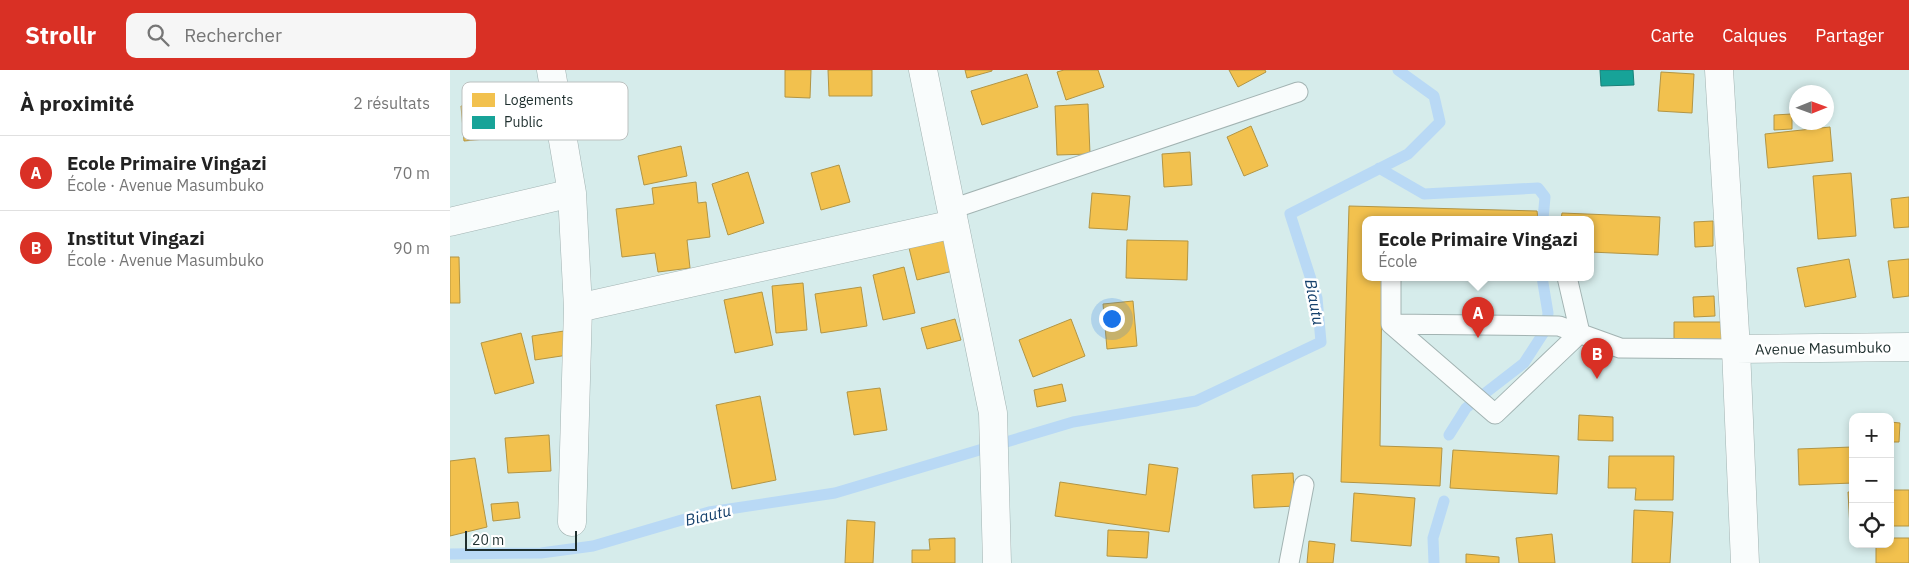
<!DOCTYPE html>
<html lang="fr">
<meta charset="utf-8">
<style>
body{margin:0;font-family:"IBM Plex Sans",sans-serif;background:#f6f6f6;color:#222}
.controls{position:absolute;right:15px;bottom:15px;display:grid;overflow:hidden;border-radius:10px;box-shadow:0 2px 8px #0003}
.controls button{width:45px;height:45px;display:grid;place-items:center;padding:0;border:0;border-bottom:1px solid #e0e0e0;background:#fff;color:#222;font:25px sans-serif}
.compass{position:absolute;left:1339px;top:15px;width:45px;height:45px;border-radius:50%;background:#fff;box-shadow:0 2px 8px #0003;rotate:89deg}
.scale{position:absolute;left:15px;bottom:12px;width:112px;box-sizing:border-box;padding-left:5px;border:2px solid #1e2f2e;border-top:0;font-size:14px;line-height:18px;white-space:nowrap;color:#1e2f2e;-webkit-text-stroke:4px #fff;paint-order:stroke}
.you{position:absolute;left:661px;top:248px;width:18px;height:18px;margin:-12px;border:4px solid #fff;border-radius:50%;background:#1a73e8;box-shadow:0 0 0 8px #1a73e833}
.badge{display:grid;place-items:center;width:32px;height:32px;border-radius:50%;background:#d93025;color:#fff;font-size:16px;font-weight:700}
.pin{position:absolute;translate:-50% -41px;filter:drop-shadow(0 1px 2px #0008)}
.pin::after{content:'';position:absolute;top:26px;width:18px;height:15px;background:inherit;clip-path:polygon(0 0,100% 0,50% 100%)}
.popup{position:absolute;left:912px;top:146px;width:232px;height:65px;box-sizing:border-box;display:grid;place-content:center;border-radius:10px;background:#fff;filter:drop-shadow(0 1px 4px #0005);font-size:16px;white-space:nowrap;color:#767676}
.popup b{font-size:19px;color:#222}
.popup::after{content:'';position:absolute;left:50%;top:100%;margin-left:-10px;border:10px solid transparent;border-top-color:#fff}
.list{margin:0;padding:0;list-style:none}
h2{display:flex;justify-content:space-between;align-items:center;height:65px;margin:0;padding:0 20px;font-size:21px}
h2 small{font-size:16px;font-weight:400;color:#767676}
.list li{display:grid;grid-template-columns:32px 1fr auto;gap:15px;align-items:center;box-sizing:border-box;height:75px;padding:0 20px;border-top:1px solid #e0e0e0}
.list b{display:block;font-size:19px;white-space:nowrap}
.list p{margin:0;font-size:16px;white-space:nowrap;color:#767676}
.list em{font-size:16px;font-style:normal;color:#767676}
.icon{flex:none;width:28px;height:28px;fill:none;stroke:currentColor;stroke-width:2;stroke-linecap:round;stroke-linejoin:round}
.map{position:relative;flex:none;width:1459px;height:493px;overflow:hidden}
header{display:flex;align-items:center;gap:30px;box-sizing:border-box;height:70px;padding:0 25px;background:#d93025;color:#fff}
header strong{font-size:24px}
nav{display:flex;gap:28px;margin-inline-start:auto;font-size:18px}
.search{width:350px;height:45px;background:#f6f6f6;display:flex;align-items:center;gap:12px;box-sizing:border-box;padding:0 18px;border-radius:10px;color:#767676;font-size:19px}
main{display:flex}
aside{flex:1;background:#fff}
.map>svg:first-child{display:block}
</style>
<header>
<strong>Strollr</strong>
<div class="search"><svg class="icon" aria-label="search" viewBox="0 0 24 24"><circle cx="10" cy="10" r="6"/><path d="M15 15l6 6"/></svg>Rechercher</div>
<nav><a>Carte</a><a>Calques</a><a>Partager</a></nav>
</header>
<main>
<aside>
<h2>À proximité<small>2 résultats</small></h2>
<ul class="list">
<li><span class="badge">A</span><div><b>Ecole Primaire Vingazi</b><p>École · Avenue Masumbuko</p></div><em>70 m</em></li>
<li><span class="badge">B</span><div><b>Institut Vingazi</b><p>École · Avenue Masumbuko</p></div><em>90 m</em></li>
</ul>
</aside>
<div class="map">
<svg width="1459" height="493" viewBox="0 0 1459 493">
<rect width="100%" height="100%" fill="#d6eceb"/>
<!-- homes -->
<path fill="#f2c14e" stroke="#b29544" d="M335 0H361L360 28 335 27Z
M378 0H422V26H379Z
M515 0H542V1L517 8Z
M614 0H648L654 17 616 30 607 2Z
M779 0H815L816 2 788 17Z
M1211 2 1244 4 1242 43 1208 41Z
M577 4 588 37 532 55 521 21Z
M42 33 45 68 14 71 11 36Z
M638 34 640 84 607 85 605 36Z
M1342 44V59L1324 60V45Z
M801 56 818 96 794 106 777 67Z
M1380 57 1383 91 1318 98 1315 64Z
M231 76 237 106 194 115 188 86Z
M740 82 742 115 714 117 712 84Z
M389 95 400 132 371 140 361 103Z
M298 102 314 153 278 165 262 114Z
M1401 103 1406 166 1368 169 1363 106Z
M246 112 248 133 256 132 260 167 237 170 240 198 208 202 205 183 172 187 166 139 204 134 202 118Z
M642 123 680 126 677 160 639 158Z
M1459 127V157L1444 158 1441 129Z
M899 136 1087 141 1088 149H916V207H932L930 376 992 378 990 416 891 412Z
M1112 143 1210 147 1208 185 1140 182V149H1111Z
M1263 151V176L1245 177 1244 152Z
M495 170 503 201 467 210 459 178Z
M677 170 738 171 737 210 676 208Z
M0 187H9L10 233H0Z
M1399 189 1406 227 1355 237 1347 198Z
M1459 189V226L1443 228 1438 191Z
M454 197 465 243 433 250 423 205Z
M353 213 357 260 326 263 322 216Z
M411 217 417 256 371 263 365 224Z
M312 222 323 275 285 283 274 230Z
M1264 226 1265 246 1244 247 1243 227Z
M683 231 687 276 657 279 653 234Z
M505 249 511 270 477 279 471 258Z
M621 249 635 286 583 307 569 270Z
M1224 252H1272V271H1224Z
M114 261 118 285 85 290 82 266Z
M71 263 84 313 45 324 31 273Z
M612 314 616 331 587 337 584 320Z
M430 318 437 360 404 365 397 322Z
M310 326 326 410 282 419 266 335Z
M1129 345 1163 347V371L1128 370Z
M1440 352 1450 353 1449 372H1440Z
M99 365 101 401 58 403 55 368Z
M1402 377 1403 413 1349 415 1348 379Z
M1003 380 1109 386 1107 424 1000 418Z
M1159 386H1224L1223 430H1185L1186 418H1158Z
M25 388 37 457 0 466V391Z
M699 394 728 398 719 462 605 446 610 412 696 425Z
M843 403 845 436 804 438 802 405Z
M1440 420H1459V456H1440Z
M1398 422H1403V458H1400Z
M904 423 965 428 961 476 901 471Z
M68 432 70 448 43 451 41 434Z
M1184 440 1223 442 1220 493H1182Z
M397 450 425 452 423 493H395Z
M658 460 699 462 697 488 657 486Z
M1102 464 1105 493H1069L1066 468Z
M505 468V493H462V480H480L479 469Z
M1440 468H1459V493H1426V474H1440Z
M859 471 885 474 883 493H857Z
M1016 484 1049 487V493H1016Z"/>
<!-- public -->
<path fill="#17a398" stroke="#198078" d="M1150 0H1183L1184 15 1151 16Z"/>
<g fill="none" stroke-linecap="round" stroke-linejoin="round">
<!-- stream -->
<path stroke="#b9d9f5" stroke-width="11" d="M929 98 974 124 1088 118 1095 127 1093 149
M999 365 1016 338 1074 293 1096 259 1098 243 1092 207
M0 484 91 483 143 476 259 442 385 423 623 352 746 331 871 272 867 228 840 144 958 84 990 52 984 26 948 0
M984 493 983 468 994 431"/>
<!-- lane casing -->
<g stroke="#a2b3b2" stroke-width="21">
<path id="lane" d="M502 139 848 22
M941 207V254L1045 344 1130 263 1117 207
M941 254 1109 256 1170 278 1286 279
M839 493 854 415"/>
</g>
<!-- street casing -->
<g stroke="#a2b3b2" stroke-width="29">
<path id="street" d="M101 0 122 123 128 238 122 452
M1269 0 1286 279 1295 493
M0 152 122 123
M128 238 504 154
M1286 279 1459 277"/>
</g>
<!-- secondary casing -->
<g stroke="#a2b3b2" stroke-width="29">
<path id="secondary" d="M473 0 543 343 547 493"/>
</g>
<!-- lane -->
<use href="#lane" stroke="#f9fcfc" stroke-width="19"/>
<!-- street -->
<use href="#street" stroke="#f9fcfc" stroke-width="28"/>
<!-- secondary -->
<use href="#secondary" stroke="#f9fcfc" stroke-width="28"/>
</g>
<g text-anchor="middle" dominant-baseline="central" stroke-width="5" stroke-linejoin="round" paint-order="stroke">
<!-- street labels -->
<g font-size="15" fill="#1e2f2e" stroke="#fff">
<text transform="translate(1373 278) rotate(-1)">Avenue Masumbuko</text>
</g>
<!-- water labels -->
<g font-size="16" font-style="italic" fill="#17426d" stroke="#fff">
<text transform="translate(865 232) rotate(79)">Biautu</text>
<text transform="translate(258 445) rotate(-13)">Biautu</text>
</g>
</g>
<!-- legend -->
<rect x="12" y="12" width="166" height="58" rx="8" fill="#fff" stroke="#bcc1c0" stroke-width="1"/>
<rect x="22" y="23" width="23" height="14" fill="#f2c14e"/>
<rect x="22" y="46" width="23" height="13" fill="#17a398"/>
<g font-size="14" fill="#1e2f2e">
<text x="54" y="35">Logements</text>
<text x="54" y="57">Public</text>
</g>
</svg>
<div class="controls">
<button>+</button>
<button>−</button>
<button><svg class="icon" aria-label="locate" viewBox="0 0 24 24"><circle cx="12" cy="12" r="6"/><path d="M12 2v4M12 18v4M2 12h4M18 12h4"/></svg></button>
</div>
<svg class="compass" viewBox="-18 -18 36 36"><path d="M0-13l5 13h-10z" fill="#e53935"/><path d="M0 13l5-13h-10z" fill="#767676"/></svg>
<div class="scale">20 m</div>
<div class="you"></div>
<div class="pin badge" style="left:1028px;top:268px">A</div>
<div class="popup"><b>Ecole Primaire Vingazi</b>École</div>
<div class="pin badge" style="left:1147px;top:309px">B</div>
</div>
</main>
